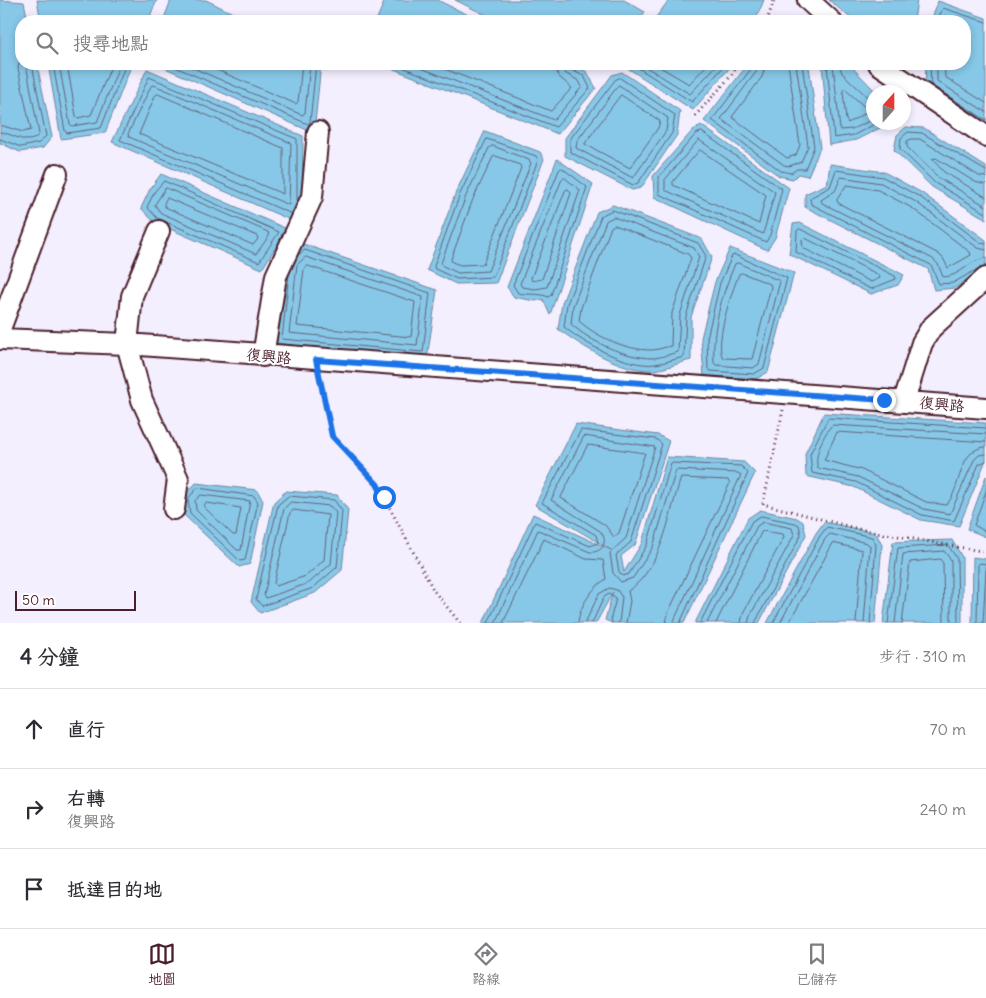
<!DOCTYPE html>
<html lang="zh-TW">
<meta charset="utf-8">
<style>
body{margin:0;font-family:Delius,"LXGW WenKai TC",sans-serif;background:#f7f7f7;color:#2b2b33}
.compass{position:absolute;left:866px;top:85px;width:45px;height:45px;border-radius:50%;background:#fff;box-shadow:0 2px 8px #0003;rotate:21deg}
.scale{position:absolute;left:15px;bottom:12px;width:121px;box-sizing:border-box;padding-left:5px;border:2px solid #4a1f2b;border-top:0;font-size:14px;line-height:18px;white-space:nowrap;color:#4a1f2b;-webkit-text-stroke:4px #fff;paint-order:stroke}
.stop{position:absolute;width:15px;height:15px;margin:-11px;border:4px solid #1a73e8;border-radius:50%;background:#fff}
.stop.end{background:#1a73e8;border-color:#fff;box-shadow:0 1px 5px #0008}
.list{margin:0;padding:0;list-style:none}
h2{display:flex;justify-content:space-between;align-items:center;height:65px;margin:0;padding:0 20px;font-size:21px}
h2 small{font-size:16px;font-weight:400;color:#7c7c81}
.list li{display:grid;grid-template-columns:32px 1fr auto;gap:15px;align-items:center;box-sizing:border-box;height:80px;padding:0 20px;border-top:1px solid #e1e1e2}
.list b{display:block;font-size:19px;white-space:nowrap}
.list p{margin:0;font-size:16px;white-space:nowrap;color:#7c7c81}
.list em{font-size:16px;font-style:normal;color:#7c7c81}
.icon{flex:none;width:28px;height:28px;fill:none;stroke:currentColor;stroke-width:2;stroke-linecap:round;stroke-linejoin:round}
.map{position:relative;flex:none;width:986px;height:623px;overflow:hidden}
.search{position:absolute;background:#fff;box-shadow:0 2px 8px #0003;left:15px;right:15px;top:15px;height:55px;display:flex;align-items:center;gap:12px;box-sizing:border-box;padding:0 18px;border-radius:20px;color:#7c7c81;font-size:19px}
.sheet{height:305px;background:#fff}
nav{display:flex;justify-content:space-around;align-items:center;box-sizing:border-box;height:70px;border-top:1px solid #e1e1e2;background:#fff;font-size:14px;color:#7c7c81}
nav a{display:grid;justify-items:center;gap:2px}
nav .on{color:#4a1f2b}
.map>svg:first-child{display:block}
</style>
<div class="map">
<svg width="986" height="623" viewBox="0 0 986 623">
<rect width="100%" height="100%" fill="#f4effe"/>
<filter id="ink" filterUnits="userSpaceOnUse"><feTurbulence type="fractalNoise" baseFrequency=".02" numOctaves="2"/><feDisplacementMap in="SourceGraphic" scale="10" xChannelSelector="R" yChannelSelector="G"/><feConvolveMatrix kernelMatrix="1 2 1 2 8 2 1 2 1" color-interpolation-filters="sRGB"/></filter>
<g filter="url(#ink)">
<!-- water -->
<path fill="#87c8e8" stroke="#6f849c" d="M0 0 24 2 28 21H21V64H37L52 137 43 148 20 152 0 143Z
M37 0H157L148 21H41Z
M171 0H206L249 21H163Z
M385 0H437L481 21H376Z
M455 0H624L645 12 638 21H498Z
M669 0H764L755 21H653Z
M829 0H917L914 21H854Z
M938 1 986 18V126L925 87 926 64H965V21H931Z
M48 64H132L105 133 61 139Z
M156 64H321L314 133Z
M381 64H570L587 72 596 88 558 134Z
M627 64H733L693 110 629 69Z
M748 64H804L809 66 820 148 808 176 798 174 793 179 779 176 704 121Z
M822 64H849L876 92H874V122L884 123V126L856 140 829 145Z
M147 69 303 136 302 203 295 222 112 142Z
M622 72 680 111 677 135 641 188 632 190 565 156V138L612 75Z
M701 125 789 188 775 238 767 250 654 197 653 176 693 130Z
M906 127 924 128 986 167V219L932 187 894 150 897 135Z
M485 131 540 152 544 159 496 283 456 284 427 270 456 192Z
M557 159 593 184 550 315 543 299 535 301 514 297 507 287Z
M830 164 884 172 922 193 986 240V268L955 288 934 290 928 269 805 207V194L827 184Z
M161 174 287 229 262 269 154 222 141 208 150 189Z
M613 205 702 239 712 257 691 317V360C679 363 665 369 653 370 620 371 583 347 558 329L562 303 597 212Z
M800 223 904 275 898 285 871 294 789 254 793 224Z
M303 244 437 290 427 359 275 343 286 259Z
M730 248 794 273 768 372 756 379 704 376 701 338 715 282Z
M824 413 986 423V460L959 526 921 520 854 487 806 476 805 454Z
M576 424 658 435 669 441 635 545 621 556 624 572 642 543 667 457 744 462 755 473 684 623H612L605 620 613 592 596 623H483L533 514 613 551 535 505Z
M986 476V537L967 529Z
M196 483 257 490 263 501 250 564 239 567 184 515 183 497Z
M286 491 337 495 348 510 342 570 315 593 260 613 251 602 274 502Z
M760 510 797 518 803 522 806 535 759 623H695L748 518Z
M824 522 876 533 882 545 875 623H767L816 533Z
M952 540 962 557V623H883L893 542Z
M973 557 986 559V623H972Z"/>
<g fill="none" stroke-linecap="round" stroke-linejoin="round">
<!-- shore -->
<path stroke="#626377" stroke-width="1" d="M937 21 943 8 986 22
M53 64 65 131 67 133 101 128 126 64
M59 64 70 124 72 126 97 122 120 64
M67 64 76 116 78 118 91 115 112 64
M168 64 308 124 310 122 316 64
M184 64 302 115 305 113 310 64
M203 64 296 104 298 102 302 64
M394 64 556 127 590 88 584 76 571 70 569 64
M411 64 554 120 582 87 579 81 565 73 563 64
M432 64 551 111 572 88 558 76 555 64
M632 64 692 102 726 64
M641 64 690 94 718 64
M655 64 689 84 708 64
M752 64 751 69 712 120 781 171 791 173 797 169H805L814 147 802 64
M758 64 756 72 721 119 784 165 789 166 801 162 808 146 796 64
M766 64 762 77 732 117 787 158 796 155 800 145 788 64
M827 64 834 138 854 135 879 122
M833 64 840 130 852 129 874 119
M839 64 842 73 874 103
M930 64 931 85 986 120
M937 64V81L986 112
M944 64 945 77 986 103
M620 78 675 115 672 133 638 183 633 185 570 152V139L615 80Z
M154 85 291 143 289 205 129 137 128 134 151 86Z
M619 85 668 118 666 131 633 178 576 148 577 141Z
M845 89 869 111 848 123 846 120 843 91Z
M158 94 283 148V194L139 134 155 96Z
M621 95 660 121 658 128 630 168 585 144Z
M0 125 23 132 31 130 18 68 21 54
M0 132C13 133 29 148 39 134L26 64
M702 132 782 189 770 235 766 242 659 194V177L696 134Z
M0 139 21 147 39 143 46 136 32 64
M487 139 536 156 538 160 493 277 457 279 435 269 434 266 460 194Z
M699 140 775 192 763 234 665 190V180Z
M493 146 529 160 531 163 488 271 458 273 443 266 441 263 466 196 489 148Z
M700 150 766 195 759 224 673 185V182Z
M496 156 520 165 521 168 483 264 460 265 452 262 451 259 473 199 493 157Z
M562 168 587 187 551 295 548 297C541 293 527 295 518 293L513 285 559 170Z
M986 171 922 133 908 132 901 138 900 149 935 183 986 213
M986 177 979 176 920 139H911L907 141V147L939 178 986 206
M565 178 580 190 547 287 535 289 522 287 520 284 562 179Z
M847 185 878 190 912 208 970 252 971 255 948 268 943 258 937 253 838 203 837 200Z
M986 185 975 182 936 158 932 159 944 172 986 197
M166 188 268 232 269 236 256 254 161 213 155 205Z
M568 189 571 193 542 279 532 281 531 278 565 191Z
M167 198 257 236 258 239 253 245 165 207 164 204Z
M613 210 698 243 706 256 686 316 684 357C675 359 664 363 655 364 628 368 583 343 564 327L567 304 601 216Z
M292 214 120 140 149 77 297 139V201L295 208
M614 217 694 248 699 257 680 315 678 352C670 354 660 358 652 358 623 357 591 342 571 324L573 306 606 221Z
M162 220 157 218 147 207 155 191 164 181 279 232 259 262 164 221
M615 225 688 254 691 258 672 313 671 346C665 347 657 350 651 350 626 350 597 337 579 321L581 308 611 227Z
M800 229 895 276 896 279 871 289 796 252 797 231Z
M805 238 879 275 880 278 871 282 803 248 802 240Z
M986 244 981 243 920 197 883 177 836 170 830 187 810 198 811 204 931 265 939 284 953 283 986 264
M986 250 978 248 916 202 881 183 841 177 835 191 821 200 822 203 933 259 938 264 943 277C960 277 970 259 986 258
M735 255 787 278 764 368 754 374 711 371 708 369 707 338 720 283 732 256Z
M306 257 423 297 417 345 289 333 297 265Z
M738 263 780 281 759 364 753 368 716 365 714 363C712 329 721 296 735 264Z
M308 266 415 302 411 337 297 326 304 269Z
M742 273 770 284 771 287 752 359 723 358C714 343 732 291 739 274Z
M289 274 282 339 423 352 430 293 305 250 298 255
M986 428 828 418 810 454 812 473 856 482 922 515 954 521 979 464 986 461
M986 434 832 425C824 434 813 456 818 468L858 477 924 509 950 514 974 460 979 455 986 454
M986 442 837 432 824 460 862 470 926 502 946 505C962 490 957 448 986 447
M588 445 645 453 619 533 614 537 605 525 561 498Z
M198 488 254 496 258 502 245 560 240 561 190 513 188 499Z
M986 491 974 525 986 532
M201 495 250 501 241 550H237L196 510 195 501Z
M289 496 334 500 342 511 337 567 313 588 262 606 256 599 278 505Z
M291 502 330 506 336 513 331 564 309 583 266 598 264 595 284 509Z
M206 503 241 508 236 535H233L204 507Z
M294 510 328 515 324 560 306 576 276 586 274 583 290 513Z
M488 623 535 522 590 546 598 543 596 535 542 503 581 430 656 439 662 444 631 542 616 555 619 572 623 576 629 574 647 545 671 463 741 466 748 473 680 623
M495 623 538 530 590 552C603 553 609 541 600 531L551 500 584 436 655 447 626 538 610 553 613 573 621 582 633 578 653 547 676 470 738 473 741 475 673 623
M503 623 544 539 586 559 603 560 606 579C593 587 579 606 578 623
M585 623 599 594 609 588 617 590 622 597 619 623
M592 623 604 597 609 594 616 599 611 617 612 623
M626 623 630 601 628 591C663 567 668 516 681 478L728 480 730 483 668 613 666 623
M700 623 752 521 761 516 795 523 799 525 801 535 755 623
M707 623 757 526 763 522 792 528 794 535 750 616 748 623
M716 623 762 531 783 534 784 537 743 613 741 623
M773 623 820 536 827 527 872 537 876 545 870 623
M780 623 825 539 830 534 867 543 870 546 864 623
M789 623 833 543 862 550 856 623
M888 623 898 548 948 545 957 559 958 623
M895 623 903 554 944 551 951 560V623
M902 623 910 562 940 559 943 563 944 623
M977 623 978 565 980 563 986 564
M983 623 986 570"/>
<!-- minor casing -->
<g stroke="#4a1f2b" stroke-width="24">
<path id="minor" d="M808 0 831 21
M879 64 986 136
M159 231 132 296 127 344 142 400 178 479 174 509
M0 329 57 174
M0 339 127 344 986 408
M263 356 276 276 312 197 318 132
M904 401 922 343 931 328 986 278"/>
</g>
<!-- path -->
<path stroke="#4a1f2b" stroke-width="3" stroke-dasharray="1 4" stroke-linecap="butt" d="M767 21 774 0
M695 116 730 77 739 64
M319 375 332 436 377 484 434 591 460 623
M783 410 763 504 859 529 986 552"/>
<!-- minor -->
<use href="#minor" stroke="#fff" stroke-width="20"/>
</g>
</g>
<g fill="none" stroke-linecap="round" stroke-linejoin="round" filter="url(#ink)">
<!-- route -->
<path stroke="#1a73e8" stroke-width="6" d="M384 497 377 484 332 436 316 360 884 400"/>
</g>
<g text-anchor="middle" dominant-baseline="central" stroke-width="4" stroke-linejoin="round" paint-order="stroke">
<!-- street labels -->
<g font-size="15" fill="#4a1f2b" stroke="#fff">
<text transform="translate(269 356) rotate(5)">復興路</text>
<text transform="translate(942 404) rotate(5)">復興路</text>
</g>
</g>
</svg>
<svg class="compass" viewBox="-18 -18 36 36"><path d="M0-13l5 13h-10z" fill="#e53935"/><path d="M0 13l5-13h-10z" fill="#7c7c81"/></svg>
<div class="scale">50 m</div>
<div class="stop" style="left:384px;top:497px"></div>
<div class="stop end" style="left:884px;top:400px"></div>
<div class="search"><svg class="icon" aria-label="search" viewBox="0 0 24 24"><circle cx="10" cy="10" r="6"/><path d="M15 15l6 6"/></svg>搜尋地點</div>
</div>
<section class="sheet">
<h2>4 分鐘<small>步行 · 310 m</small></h2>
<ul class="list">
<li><svg class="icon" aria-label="ahead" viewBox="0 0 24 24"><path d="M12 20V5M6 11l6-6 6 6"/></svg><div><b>直行</b></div><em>70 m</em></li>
<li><svg class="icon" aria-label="right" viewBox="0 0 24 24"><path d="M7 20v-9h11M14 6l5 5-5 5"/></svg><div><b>右轉</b><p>復興路</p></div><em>240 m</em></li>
<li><svg class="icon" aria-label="arrive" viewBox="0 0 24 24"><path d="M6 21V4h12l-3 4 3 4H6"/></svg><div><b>抵達目的地</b></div></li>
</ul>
</section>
<nav>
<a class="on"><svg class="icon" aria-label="map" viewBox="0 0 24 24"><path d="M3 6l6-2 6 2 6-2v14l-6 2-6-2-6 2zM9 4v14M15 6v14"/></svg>地圖</a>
<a><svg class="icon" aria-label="directions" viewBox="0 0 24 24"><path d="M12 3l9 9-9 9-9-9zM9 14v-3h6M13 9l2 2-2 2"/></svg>路線</a>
<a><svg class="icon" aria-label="saved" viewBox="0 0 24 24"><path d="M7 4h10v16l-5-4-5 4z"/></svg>已儲存</a>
</nav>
